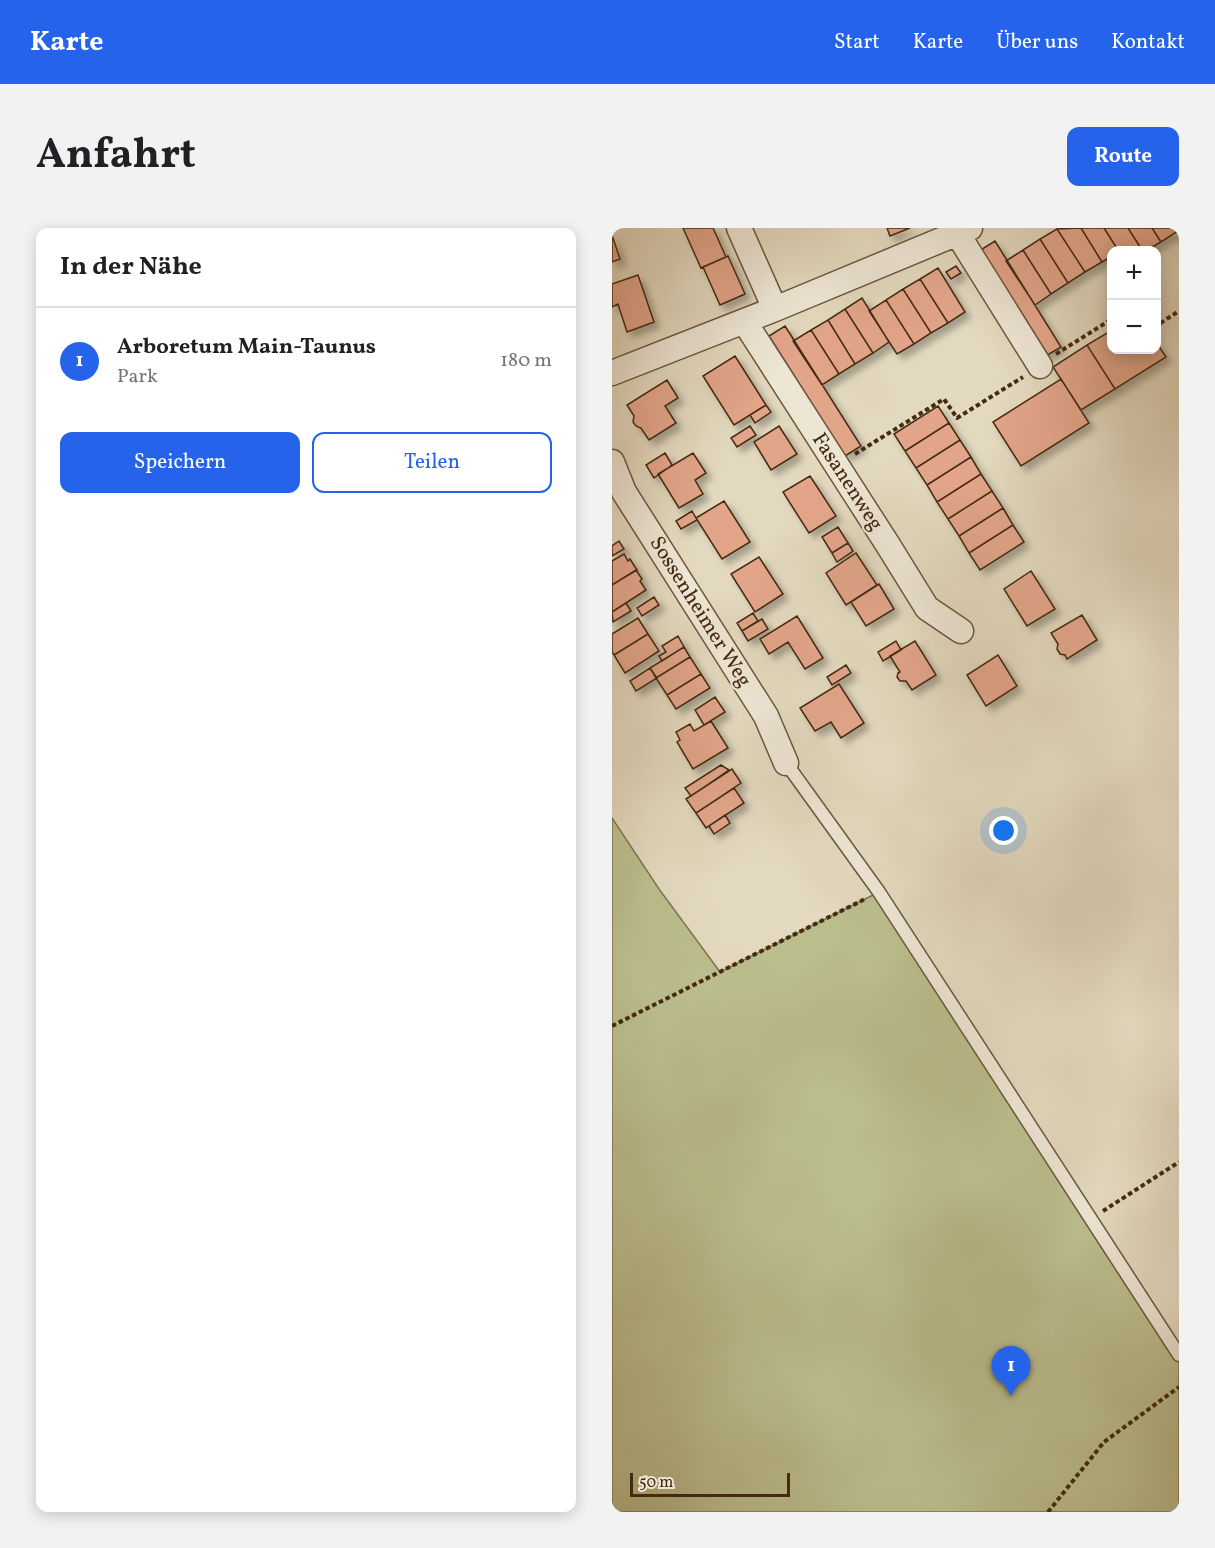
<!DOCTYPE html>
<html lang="de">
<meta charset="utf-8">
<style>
body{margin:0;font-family:Vollkorn,serif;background:#f2f2f2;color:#202124}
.controls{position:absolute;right:18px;top:18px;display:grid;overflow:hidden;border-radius:12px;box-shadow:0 3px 15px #0003}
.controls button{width:54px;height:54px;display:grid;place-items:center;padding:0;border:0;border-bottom:2px solid #e0e0e0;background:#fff;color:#202124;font:30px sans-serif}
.scale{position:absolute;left:18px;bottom:15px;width:160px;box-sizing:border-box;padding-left:6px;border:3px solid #442a11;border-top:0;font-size:16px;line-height:21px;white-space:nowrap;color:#442a11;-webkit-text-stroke:4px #ede6d5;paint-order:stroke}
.you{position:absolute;left:392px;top:603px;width:21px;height:21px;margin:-15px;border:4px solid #fff;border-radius:50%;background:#1a73e8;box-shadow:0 0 0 9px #1a73e833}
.badge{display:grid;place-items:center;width:39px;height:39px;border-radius:50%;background:#2563eb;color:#fff;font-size:20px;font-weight:700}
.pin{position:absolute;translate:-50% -50px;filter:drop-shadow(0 2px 3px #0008)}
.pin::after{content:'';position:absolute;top:32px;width:21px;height:18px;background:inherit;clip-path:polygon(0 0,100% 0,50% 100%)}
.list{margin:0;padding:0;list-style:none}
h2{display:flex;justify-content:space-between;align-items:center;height:78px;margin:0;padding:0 24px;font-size:26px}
h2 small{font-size:20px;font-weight:400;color:#757577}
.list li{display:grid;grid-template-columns:39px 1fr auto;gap:18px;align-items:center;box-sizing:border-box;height:108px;padding:0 24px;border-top:2px solid #e0e0e0}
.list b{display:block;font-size:22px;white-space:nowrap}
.list p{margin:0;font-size:20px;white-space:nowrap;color:#757577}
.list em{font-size:20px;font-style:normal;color:#757577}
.actions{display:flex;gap:12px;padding:18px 24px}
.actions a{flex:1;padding:14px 0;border:2px solid #2563eb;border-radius:12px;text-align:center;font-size:21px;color:#2563eb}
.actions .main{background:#2563eb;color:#fff}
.map{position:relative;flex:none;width:567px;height:1284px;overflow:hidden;border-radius:12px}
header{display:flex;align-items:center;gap:36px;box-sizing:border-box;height:84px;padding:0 30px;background:#2563eb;color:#fff}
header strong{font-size:28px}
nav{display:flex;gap:33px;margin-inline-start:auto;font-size:21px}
.intro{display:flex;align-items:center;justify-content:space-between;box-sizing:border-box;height:144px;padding:0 36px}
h1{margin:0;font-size:42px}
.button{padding:15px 27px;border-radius:12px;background:#2563eb;color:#fff;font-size:21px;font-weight:700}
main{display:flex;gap:36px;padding:0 36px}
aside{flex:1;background:#fff;border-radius:12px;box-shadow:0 3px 15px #0003}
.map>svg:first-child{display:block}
</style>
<header>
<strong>Karte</strong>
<nav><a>Start</a><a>Karte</a><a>Über uns</a><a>Kontakt</a></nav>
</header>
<div class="intro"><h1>Anfahrt</h1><a class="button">Route</a></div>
<main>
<aside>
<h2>In der Nähe<small></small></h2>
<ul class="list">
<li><span class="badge">1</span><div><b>Arboretum Main-Taunus</b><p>Park</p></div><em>180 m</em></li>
</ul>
<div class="actions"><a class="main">Speichern</a><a>Teilen</a></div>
</aside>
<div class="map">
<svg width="567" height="1284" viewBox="0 0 567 1284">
<defs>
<filter id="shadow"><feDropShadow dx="5.5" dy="5.5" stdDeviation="3" flood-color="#0004"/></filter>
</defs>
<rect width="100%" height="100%" fill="#e3d9bf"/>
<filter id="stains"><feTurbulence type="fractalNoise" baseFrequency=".00333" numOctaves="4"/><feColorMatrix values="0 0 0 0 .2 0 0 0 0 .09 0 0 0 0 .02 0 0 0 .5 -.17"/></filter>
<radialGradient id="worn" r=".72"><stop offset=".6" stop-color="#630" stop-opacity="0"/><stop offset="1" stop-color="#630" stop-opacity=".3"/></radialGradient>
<!-- green -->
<path fill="#bbbd8d" stroke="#80744f" stroke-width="1.5" d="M0 590 47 661 108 744 267 664 567 1127V1284H0Z"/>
<!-- building -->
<path fill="#e2a58a" stroke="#442a11" stroke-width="1.5" filter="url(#shadow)" d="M71 0H101L114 29 89 40Z
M275 0H298L278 8Z
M469 0 490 34 473 44 445 1Z
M469 0H492L506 22H500V28L490 34Z
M492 0H516L530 22H506Z
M516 0H540L549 14 535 22H530Z
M540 0H564L566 3 549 14Z
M445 1 473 44 456 55 428 11Z
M0 7 8 31 0 34Z
M428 11 456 55 439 66 411 22Z
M383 13 449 119 434 128 367 23Z
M411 22 439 66 423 77 394 33Z
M116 28 133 66 108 77 91 39Z
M344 38 349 45 339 51 334 44Z
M326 40 353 84 336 95 308 51Z
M26 47 42 94 15 104 6 76 0 79V56Z
M308 51 336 95 319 105 291 61Z
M291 61 319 105 302 116 274 72Z
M250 70 277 114 261 125 233 81Z
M274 72 302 116 285 126 257 83Z
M233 81 261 125 243 136 216 92Z
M216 92 243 136 227 146 199 102Z
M173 98 249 218 233 228 157 108Z
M199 102 227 146 210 157 181 113Z
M500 102V122H544V114L554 129 503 161 475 117Z
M475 117 503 161 469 182 441 139Z
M123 128 154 177 122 197 91 148Z
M449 151 477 195 409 238 381 194Z
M55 152 66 170 53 178 64 195 37 212 29 200 24 198 21 194 22 188 15 177Z
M154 177 159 184 143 195 138 187Z
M326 178 337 195 293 223 282 206Z
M337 195 348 212 304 240 293 223Z
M138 198 144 207 125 219 119 210Z
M167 198 185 226 159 242 142 214Z
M348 212 359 229 315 257 304 240Z
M53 225 60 237 42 250 34 237Z
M81 225 94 245 83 252 91 266 67 280 46 246Z
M359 229 369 246 325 274 315 257Z
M369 246 380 263 336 291 325 274Z
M198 248 224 288 197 305 171 264Z
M380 263 391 280 347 308 336 291Z
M112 273 138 314 110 331 84 290Z
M391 280 401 297 357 325 347 308Z
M80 283 85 292 69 301 64 293Z
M401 297 412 314 368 342 357 325Z
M226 299 236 315 220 325 210 309Z
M7 313 12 321 0 328V318Z
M236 315 241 323 225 334 220 325Z
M244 325 265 357 234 377 214 345Z
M12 326 16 333 18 331 25 342 0 357V333Z
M147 329 171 366 143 384 119 346Z
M24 342 30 351 28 353 34 362 0 384V357Z
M419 343 443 381 415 398 392 361Z
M267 356 282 381 254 398 239 374Z
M42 369 47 377 30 388 25 380Z
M14 375 19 383 1 394 0 384Z
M141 385 146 393 130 403 125 395Z
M470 387 485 412 455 431 453 427 448 426 445 421 446 416 439 405Z
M185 388 211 430 193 441 176 414 157 426 148 411Z
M26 390 36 406 2 427 0 424V406Z
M150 391 156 401 136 413 130 403Z
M36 406 47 423 13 445 2 427Z
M66 408 72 419 50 433 47 428 54 424 50 418Z
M284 413 289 422 271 433 266 424Z
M303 413 324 447 300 462 294 453H288L285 449 286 445 288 444 278 428Z
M72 419 78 429 44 450 38 440Z
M386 427 405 458 374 478 355 447Z
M78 429 89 446 55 467 44 450Z
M234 437 239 445 220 457 215 449Z
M38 440 45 450 24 463 18 453Z
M89 446 98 460 64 481 55 467Z
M227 456 252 495 229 510 219 494 203 503 188 480Z
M103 469 113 484 92 497 83 482Z
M99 493 116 520 81 541 65 514 68 512 64 504 78 496 82 503Z
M109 537 117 542 79 568 73 560Z
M120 541 129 555 84 585 74 571Z
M122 560 132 575 94 600 84 585Z
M113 587 118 595 102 606 97 598Z"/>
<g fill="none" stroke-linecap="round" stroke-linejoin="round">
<!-- lane casing -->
<g stroke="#6c563c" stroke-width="15">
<path id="lane" d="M174 535 267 664 567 1127"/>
</g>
<!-- street casing -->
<g stroke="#6c563c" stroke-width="27">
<path id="street" d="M127 0 163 81
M345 5 428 138
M132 93 276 317 315 380 349 403
M0 145 163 81 358 0
M0 234 12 264 154 488 174 535"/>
</g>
<!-- path -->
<path stroke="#442a11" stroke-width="4" stroke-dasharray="4.5 3" stroke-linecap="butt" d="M544 91 547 96 567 83
M444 126 500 91
M243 226 332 171 345 190 411 149
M0 798 253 671
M491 983 567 934
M436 1284 492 1214 567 1159"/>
<!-- lane -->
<use href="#lane" stroke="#ede6d5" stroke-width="12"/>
<!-- street -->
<use href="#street" stroke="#ede6d5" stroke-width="24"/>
</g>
<g text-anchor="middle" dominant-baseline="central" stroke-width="4.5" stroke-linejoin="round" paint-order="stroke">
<!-- street labels -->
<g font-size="21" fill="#442a11" stroke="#ede6d5">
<text transform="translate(235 254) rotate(57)">Fasanenweg</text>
<text transform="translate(88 384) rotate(58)">Sossenheimer Weg</text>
</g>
</g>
<rect width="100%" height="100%" filter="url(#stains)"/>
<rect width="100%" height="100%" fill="url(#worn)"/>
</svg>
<div class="controls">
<button>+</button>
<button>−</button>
</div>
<div class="scale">50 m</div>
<div class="you"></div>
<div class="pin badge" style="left:399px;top:1168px">1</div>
</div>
</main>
